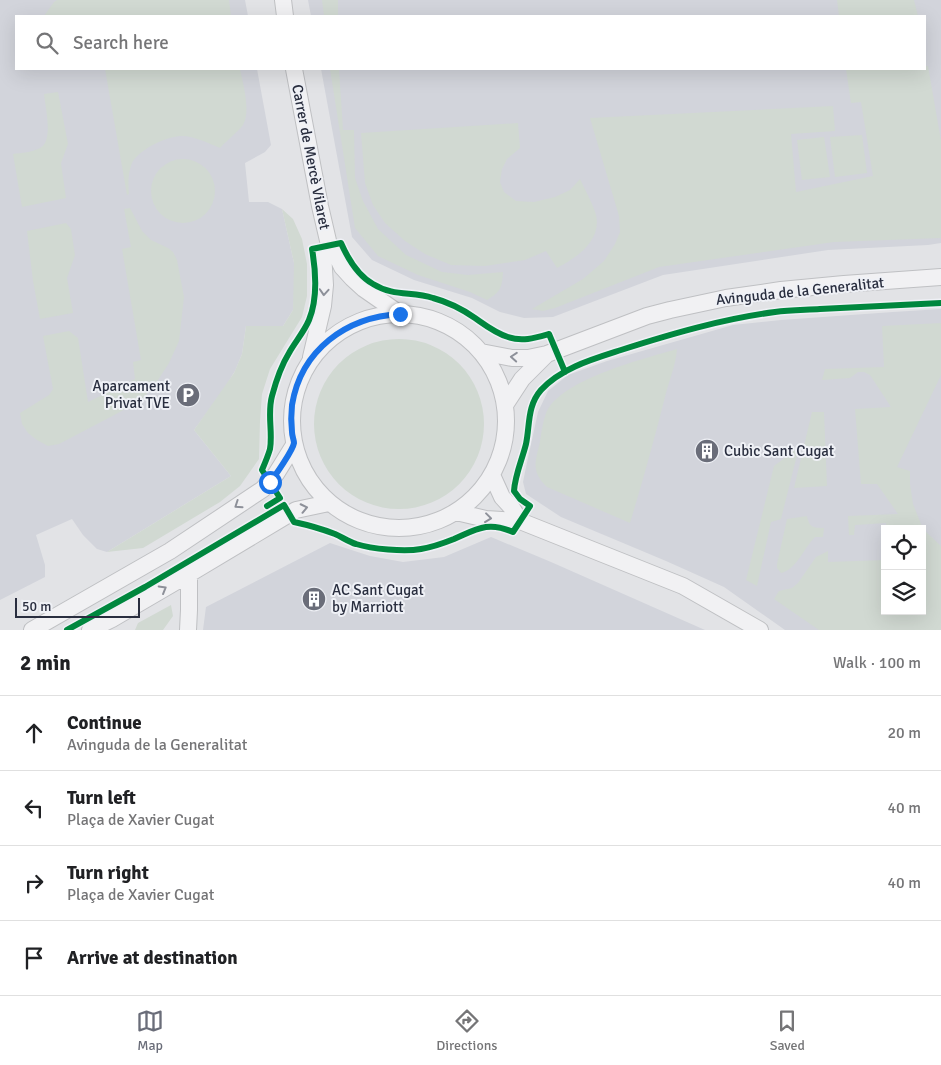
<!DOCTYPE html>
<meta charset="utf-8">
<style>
body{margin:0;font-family:Signika,sans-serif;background:#f6f6f6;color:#202124}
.controls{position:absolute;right:15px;bottom:15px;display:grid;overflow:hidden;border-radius:0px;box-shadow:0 5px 20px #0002}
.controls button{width:45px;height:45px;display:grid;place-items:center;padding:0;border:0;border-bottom:1px solid #e0e0e0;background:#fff;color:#202124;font:25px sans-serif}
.scale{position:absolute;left:15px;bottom:12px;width:125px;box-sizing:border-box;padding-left:5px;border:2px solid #292e3f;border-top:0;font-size:14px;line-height:18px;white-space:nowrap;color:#292e3f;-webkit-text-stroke:4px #eff1f6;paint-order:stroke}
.stop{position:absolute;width:15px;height:15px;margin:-11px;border:4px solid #1a73e8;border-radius:50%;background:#fff}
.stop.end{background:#1a73e8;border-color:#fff;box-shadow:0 1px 5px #0008}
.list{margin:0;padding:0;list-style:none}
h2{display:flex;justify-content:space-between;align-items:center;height:65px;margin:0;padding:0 20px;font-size:21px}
h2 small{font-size:16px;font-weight:400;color:#757577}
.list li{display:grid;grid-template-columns:32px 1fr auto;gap:15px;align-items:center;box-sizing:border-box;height:75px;padding:0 20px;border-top:1px solid #e0e0e0}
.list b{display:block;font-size:19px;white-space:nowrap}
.list p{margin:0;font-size:16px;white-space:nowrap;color:#757577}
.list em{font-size:16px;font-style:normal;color:#757577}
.icon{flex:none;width:28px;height:28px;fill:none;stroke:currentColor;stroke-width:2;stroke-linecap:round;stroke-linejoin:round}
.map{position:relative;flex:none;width:941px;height:630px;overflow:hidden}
.search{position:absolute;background:#fff;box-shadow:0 5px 20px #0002;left:15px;right:15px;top:15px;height:55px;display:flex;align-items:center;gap:12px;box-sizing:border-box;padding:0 18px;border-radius:0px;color:#757577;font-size:19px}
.sheet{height:365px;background:#fff}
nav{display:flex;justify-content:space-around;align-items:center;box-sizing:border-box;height:70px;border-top:1px solid #e0e0e0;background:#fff;font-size:14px;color:#757577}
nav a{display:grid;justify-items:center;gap:2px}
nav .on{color:#6a6d79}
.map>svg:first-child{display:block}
</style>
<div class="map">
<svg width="941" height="630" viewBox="0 0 941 630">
<rect width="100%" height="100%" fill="#e2e3e6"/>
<!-- built -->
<path fill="#d2d4db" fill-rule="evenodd" d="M0 0H245L248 16H16V69H257L271 145 265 152 245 163 249 202H268L282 209 294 263 295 293 293 310 283 326H246L242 354 235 371 224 389 194 430 231 476 107 552 97 549 83 535 72 519 36 535 45 565V577L0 600Z
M308 0H941V243L928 245 828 250 663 275 553 317 524 318 500 312 472 298 414 280 372 260 352 237 321 69H925V16H311Z
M941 309V630H785L724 587 666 561 561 517 526 494 523 482 525 472 538 412 548 391 568 375 607 361 733 325 781 320 893 312ZM885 529H922V611H885Z
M491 537 551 562 705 630H203L206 607 330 543 370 556 403 562 444 557Z"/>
<!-- green -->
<path fill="#d1d9d2" d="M57 0H229L231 16H44L54 2Z
M322 0H338V16H324Z
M837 0H914L918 16H839Z
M925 66H928L941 141V238L834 242 659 267 555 308 543 311 532 309 583 279 604 261 615 244 620 232 619 216 590 118 833 106 835 131 791 134 796 192 873 176 861 102 851 103 846 69H925Z
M105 69H240C243 84 251 111 243 125 239 131 225 142 220 148 208 143 196 137 183 136 168 135 138 150 132 163 128 173 128 183 129 194L127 195Z
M330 69H339L343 130H354L355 178 363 201 378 229 406 255 442 272 468 275 503 272C502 287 501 292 487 300L470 292 418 275 378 256 355 228Z
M58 92 68 144 61 163 66 198 22 207 13 154C21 153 33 152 40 148 54 141 45 106 44 94Z
M518 123 520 148 507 159 502 169 500 182 504 192 516 201 534 202 555 197 570 190 580 179C585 190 593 204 596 215 602 241 576 258 557 268L546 251 525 260 485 266 451 265 425 254 405 241 385 223 373 205 365 183 361 133Z
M862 135 867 173 835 177 830 137Z
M824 137 830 177 802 180 797 140Z
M151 191a32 32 0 1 1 64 0a32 32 0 1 1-64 0Z
M130 208 142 231 151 240 168 248 173 252 177 260 184 297 179 341 169 363 156 383 143 398 120 412 59 444 48 446 37 440 28 433 22 424 20 413 49 395 53 389 43 336 69 331 78 338 88 402 135 379 133 362 141 360 122 249 131 247 124 209Z
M282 209 293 219 302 239 307 264V296L302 317 270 369 262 394 260 421 259 459 240 486 220 502 143 548 107 552 231 476 194 430 234 373 242 354 246 326H283L293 310 294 263Z
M66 223 71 229 75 255 67 278 73 313 40 319 33 281 27 231Z
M941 323V375L897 467 910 471V484L913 504 923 529 941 546V630H819L774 599 779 591 792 588 798 583 816 557 828 551V562L885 560V611H922V529H886V523L855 525 854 535H849L848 516 898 514 877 484H861L855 409 891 407 870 375 864 372H858L850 378 822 380 825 369 884 367 882 326Z
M314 424a85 85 0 1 1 170 0a85 85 0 1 1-170 0Z
M677 349C676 364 670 378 666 393 655 437 643 480 630 523L547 487C531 471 535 463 540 442 541 434 544 415 548 409 567 378 643 359 677 349Z
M812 412H824L827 486 794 488Z
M799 447 781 519 771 522 757 586 746 580 774 466Z
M807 516C809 527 813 528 824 528L823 537H815C804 548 796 570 781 573L777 568V564L787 519Z
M171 605 173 616 163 630H135L138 623Z"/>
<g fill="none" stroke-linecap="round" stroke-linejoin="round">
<!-- minor casing -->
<g stroke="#bfc0c3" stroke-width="18">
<path id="minor" d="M283 0 285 16
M294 69 320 206 329 245 335 252 342 267 352 278 364 289 400 314
M292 421a107 107 0 1 1 214 0a107 107 0 1 1-214 0Z
M481 352 512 358H528L547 354 647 316 670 310 726 298 781 290 844 284 941 277
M311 357 323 306 325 285 323 253 329 245
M505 405 522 379 547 354
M492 475 502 497 512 508 520 521
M456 512 486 519 520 521 683 586 760 630
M32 630 170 551 263 489 276 474 294 445
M90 630 112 619 189 574 296 510 329 503
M188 630 189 610V574"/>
</g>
<!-- minor -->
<use href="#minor" stroke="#f1f1f3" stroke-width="16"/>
<!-- cycleway casing -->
<g stroke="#eff1f6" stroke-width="9">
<path id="cycleway" d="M267 506 280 498 262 470C265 463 268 456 270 449 273 432 267 414 272 396 276 381 281 366 289 353 295 342 304 332 309 320 318 298 316 272 312 249L341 243C348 259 357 275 373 284 394 297 412 291 433 298 448 302 462 309 475 318 485 325 495 333 508 337 522 342 535 338 549 334L565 372
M67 630 145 587 284 505 294 522C308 525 322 529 335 534 342 537 349 542 356 544 372 549 404 552 421 549 433 547 444 543 454 539 477 529 488 521 513 532L530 506 520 499 514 491C515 475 522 460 526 444 530 425 527 406 541 390 561 368 593 359 621 350 671 334 722 319 775 312 790 310 805 310 820 309 860 307 901 305 941 303"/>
</g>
<!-- cycleway -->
<use href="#cycleway" stroke="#00873e" stroke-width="6"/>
</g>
<!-- one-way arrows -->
<defs><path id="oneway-chevron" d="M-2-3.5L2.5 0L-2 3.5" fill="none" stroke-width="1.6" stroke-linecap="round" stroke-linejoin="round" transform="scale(1.25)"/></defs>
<g stroke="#8d9099">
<use href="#oneway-chevron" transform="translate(324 292) rotate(94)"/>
<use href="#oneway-chevron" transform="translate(514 357) rotate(-176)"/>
<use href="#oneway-chevron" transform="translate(238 505) rotate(146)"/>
<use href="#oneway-chevron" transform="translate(304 508) rotate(-12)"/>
<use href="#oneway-chevron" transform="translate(488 518) rotate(7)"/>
<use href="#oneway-chevron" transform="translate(163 589) rotate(-30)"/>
</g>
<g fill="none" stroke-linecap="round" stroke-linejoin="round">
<!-- route -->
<path stroke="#1a73e8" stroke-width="6" d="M270 482C275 476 293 450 294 443 294 440 292 436 292 432 291 423 291 414 292 405 301 350 346 317 400 314"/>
</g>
<!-- icons -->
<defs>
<g id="parking-disc" transform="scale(1.25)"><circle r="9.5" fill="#6a6d79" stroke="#eff1f6"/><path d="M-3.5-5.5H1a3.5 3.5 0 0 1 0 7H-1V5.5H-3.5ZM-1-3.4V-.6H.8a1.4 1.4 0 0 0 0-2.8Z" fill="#fff"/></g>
<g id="building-disc" transform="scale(1.25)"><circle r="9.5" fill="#6a6d79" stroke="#eff1f6"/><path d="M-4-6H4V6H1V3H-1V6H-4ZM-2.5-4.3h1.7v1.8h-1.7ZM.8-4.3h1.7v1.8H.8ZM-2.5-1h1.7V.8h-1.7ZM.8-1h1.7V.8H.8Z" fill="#fff"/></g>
</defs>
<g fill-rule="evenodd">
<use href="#parking-disc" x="188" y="395"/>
<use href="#building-disc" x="707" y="451"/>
<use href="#building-disc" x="314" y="599"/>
</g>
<g text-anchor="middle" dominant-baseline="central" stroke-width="4" stroke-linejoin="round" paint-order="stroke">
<!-- street labels -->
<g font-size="15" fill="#292e3f" stroke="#eff1f6">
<text transform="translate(311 157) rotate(79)">Carrer de Mercè Vilaret</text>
<text transform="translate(800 291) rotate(-6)">Avinguda de la Generalitat</text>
</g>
<!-- poi labels -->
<g font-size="15" fill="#292e3f" stroke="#eff1f6" text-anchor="start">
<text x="170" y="386" text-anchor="end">Aparcament<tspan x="170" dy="17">Privat TVE</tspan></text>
<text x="724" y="451">Cubic Sant Cugat</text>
<text x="332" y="590">AC Sant Cugat<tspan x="332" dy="17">by Marriott</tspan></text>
</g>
</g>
</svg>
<div class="controls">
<button><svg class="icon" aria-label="locate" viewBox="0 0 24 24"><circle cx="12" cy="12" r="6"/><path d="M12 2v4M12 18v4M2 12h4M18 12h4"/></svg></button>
<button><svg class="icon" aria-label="layers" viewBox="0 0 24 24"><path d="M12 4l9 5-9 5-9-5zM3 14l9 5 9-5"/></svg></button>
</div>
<div class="scale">50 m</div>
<div class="stop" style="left:270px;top:482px"></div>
<div class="stop end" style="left:400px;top:314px"></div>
<div class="search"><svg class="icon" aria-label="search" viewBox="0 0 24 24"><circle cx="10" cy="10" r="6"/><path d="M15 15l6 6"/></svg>Search here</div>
</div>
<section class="sheet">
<h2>2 min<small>Walk · 100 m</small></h2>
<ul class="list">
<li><svg class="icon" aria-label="ahead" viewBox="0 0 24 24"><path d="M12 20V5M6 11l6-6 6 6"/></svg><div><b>Continue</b><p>Avinguda de la Generalitat</p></div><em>20 m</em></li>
<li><svg class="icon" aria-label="left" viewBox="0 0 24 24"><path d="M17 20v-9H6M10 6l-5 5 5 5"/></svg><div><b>Turn left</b><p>Plaça de Xavier Cugat</p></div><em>40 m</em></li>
<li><svg class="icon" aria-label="right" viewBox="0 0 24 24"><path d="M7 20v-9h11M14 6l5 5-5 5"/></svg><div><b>Turn right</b><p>Plaça de Xavier Cugat</p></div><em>40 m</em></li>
<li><svg class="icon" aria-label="arrive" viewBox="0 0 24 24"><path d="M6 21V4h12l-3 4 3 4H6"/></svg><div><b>Arrive at destination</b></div></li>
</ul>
</section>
<nav>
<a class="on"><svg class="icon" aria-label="map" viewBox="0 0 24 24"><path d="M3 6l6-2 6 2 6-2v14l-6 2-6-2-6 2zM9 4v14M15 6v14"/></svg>Map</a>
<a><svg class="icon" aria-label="directions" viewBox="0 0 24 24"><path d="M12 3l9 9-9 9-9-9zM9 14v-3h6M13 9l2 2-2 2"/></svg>Directions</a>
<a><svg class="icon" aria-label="saved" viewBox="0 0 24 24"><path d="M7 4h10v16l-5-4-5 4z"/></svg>Saved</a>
</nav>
